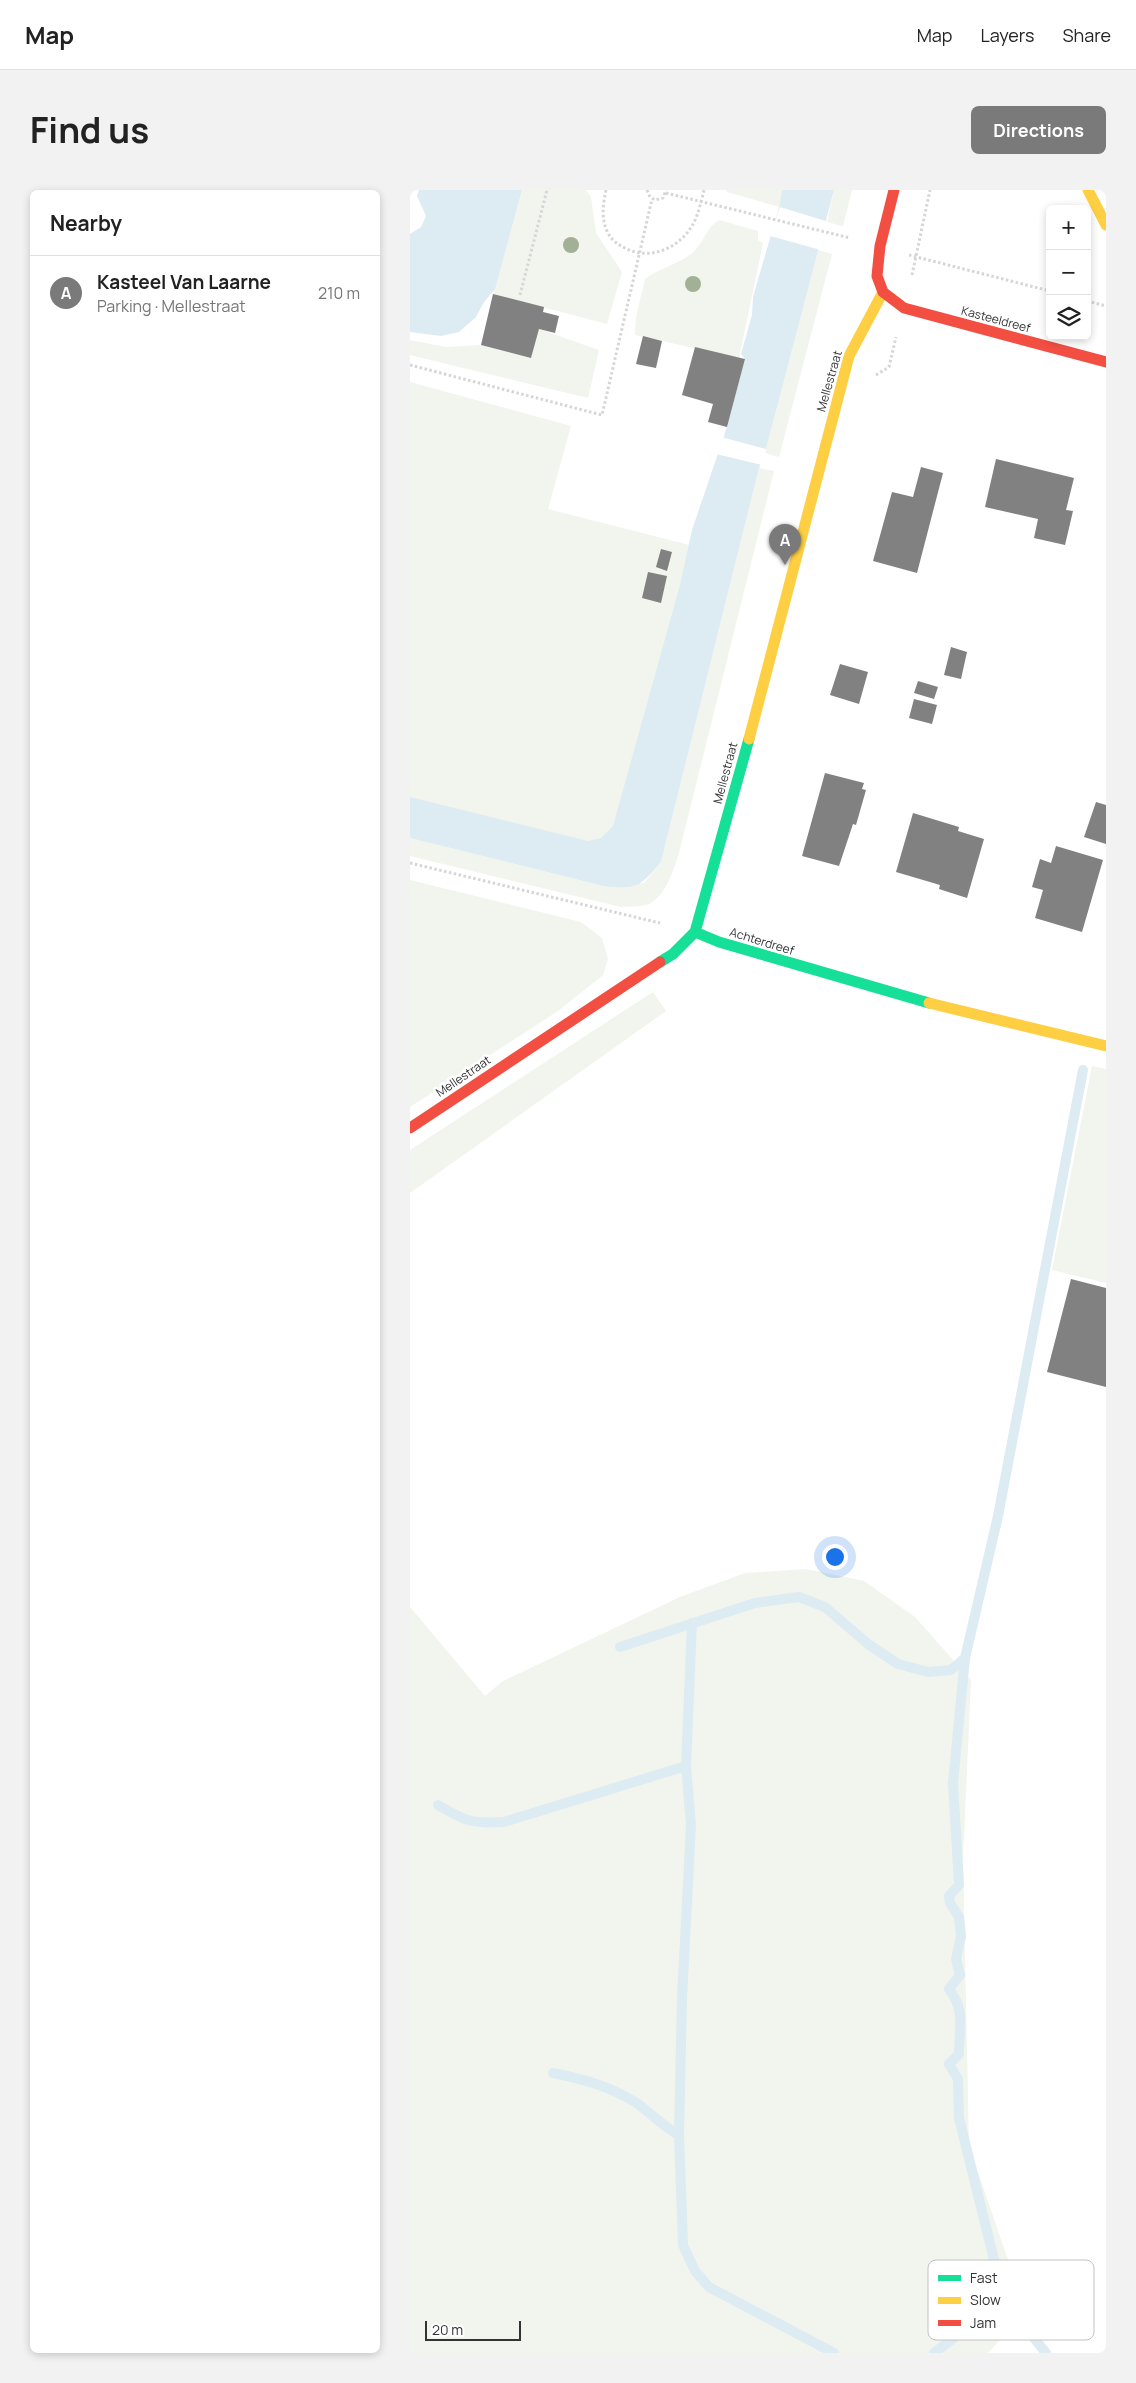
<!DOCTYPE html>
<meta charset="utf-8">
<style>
body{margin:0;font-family:Manrope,sans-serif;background:#f2f2f2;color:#222}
.controls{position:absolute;right:15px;top:15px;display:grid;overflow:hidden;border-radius:8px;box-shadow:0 2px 8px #0003}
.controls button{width:45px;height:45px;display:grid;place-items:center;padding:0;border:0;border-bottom:1px solid #e0e0e0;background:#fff;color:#222;font:25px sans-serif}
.scale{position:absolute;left:15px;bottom:12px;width:96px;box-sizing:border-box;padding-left:5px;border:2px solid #333;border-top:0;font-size:14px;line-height:18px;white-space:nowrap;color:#333;-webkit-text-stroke:4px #fff;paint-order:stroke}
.you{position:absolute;left:424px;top:1366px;width:18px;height:18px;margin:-12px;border:4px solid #fff;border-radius:50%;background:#1a73e8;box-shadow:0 0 0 8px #1a73e833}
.badge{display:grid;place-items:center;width:32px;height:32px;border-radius:50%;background:#7a7a7a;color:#fff;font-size:16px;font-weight:700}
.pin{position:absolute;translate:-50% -41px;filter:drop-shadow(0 1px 2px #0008)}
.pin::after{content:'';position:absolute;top:26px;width:18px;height:15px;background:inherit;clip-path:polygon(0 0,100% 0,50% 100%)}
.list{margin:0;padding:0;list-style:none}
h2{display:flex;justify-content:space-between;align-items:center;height:65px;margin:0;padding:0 20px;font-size:21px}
h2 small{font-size:16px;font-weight:400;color:#767676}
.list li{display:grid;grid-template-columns:32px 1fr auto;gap:15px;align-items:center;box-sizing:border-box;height:75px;padding:0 20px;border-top:1px solid #e0e0e0}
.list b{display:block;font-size:19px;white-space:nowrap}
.list p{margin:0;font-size:16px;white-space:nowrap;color:#767676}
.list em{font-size:16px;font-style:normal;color:#767676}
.icon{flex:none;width:28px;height:28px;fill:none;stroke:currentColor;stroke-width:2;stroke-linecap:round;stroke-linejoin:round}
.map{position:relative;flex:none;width:696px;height:2163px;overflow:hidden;border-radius:8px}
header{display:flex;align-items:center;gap:30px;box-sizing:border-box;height:70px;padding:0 25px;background:#fff;border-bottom:1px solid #e0e0e0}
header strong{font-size:24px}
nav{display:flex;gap:28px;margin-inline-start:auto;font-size:18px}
.intro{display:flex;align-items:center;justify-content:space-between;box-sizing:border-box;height:120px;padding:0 30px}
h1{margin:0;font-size:35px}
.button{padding:12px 22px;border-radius:8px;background:#7a7a7a;color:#fff;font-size:18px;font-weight:700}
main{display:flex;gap:30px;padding:0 30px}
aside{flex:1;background:#fff;border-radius:8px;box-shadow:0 2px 8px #0003}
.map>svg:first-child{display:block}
</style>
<header>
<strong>Map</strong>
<nav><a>Map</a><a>Layers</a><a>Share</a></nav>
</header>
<div class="intro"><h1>Find us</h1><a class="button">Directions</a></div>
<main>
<aside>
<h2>Nearby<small></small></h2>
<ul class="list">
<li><span class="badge">A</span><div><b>Kasteel Van Laarne</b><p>Parking · Mellestraat</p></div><em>210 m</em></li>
</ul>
</aside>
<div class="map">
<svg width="696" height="2163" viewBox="0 0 696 2163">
<rect width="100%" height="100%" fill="#fff"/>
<!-- green -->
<path fill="#f1f5ed" d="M112 0H176L181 7 186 43 212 82 197 134 83 104Z
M316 0H374L370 17 317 2Z
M424 0H442L433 36 417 32Z
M309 30 348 41V50L353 53 329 168 225 145 226 127 235 89C249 78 267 75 281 64 294 54 295 39 309 30Z
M408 60 422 64 369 267 355 263Z
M129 139 189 160 178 208 0 165V150L36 157 71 155 121 168Z
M0 192 161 236 138 319 287 357 209 647 189 660 0 618Z
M349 278 364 281 272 651C267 669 259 704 239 714 232 717 219 716 211 717L0 666V648L193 696 234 693 251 672Z
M0 690 171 732 192 748 198 769 193 785 148 821 0 917Z
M243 802 256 821 0 1003V960Z
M682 876 696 879V1093L642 1080Z
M396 1379 454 1391 505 1427 561 1490 553 1669 559 1956 607 2096 620 2117 578 2163H0V1417L75 1506 93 1491 270 1407 335 1383Z"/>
<!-- water -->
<path fill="#ddebf3" d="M9 0H112L85 99 74 112 66 127 49 142 31 146 0 142V44L11 37 16 26 7 6Z
M372 0H424L356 259 349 278 251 672C229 698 227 699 193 696L0 648V607L178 651 191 648 203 636 270 395 282 340 317 237 335 169 331 164 342 125 343 107 370 14Z"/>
<!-- pier -->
<path fill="#fff" d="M370 17 419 32 411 60 360 46Z
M311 247 356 259 352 275 306 264Z"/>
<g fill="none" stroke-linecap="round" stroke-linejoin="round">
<!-- stream -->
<path stroke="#ddebf3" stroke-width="10" d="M210 1457 345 1413 389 1407 415 1417 458 1454 488 1474 518 1482 541 1480 555 1468 588 1326 673 880
M555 1468 543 1593 549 1695 539 1706 540 1713 549 1727 551 1746 546 1769 550 1785 539 1799C556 1821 549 1838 549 1864L539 1874 548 1889 549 1928 594 2110
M276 1576 281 1635 272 1808 269 1945 273 2055 285 2081 299 2097 424 2163
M28 1615C55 1631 62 1634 94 1632L276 1576 282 1433
M143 1883C173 1889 199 1896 225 1912 240 1922 252 1936 269 1945
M524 2163 594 2110 636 2163"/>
</g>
<!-- building -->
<path fill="#818181" d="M83 104 134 117 133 122 149 126 145 143 129 139 121 168 71 155Z
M233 146 252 151 246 178 226 174Z
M285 157 335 169 317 237 298 232 303 214 272 205Z
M586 269 664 288 656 320 663 321 655 355 624 348 628 329 575 317Z
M511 277 533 283 507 383 463 371 482 302 503 307Z
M251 359 262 362 257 381 246 377Z
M238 382 257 386 251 413 232 408Z
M541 457 557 462 551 489 534 485Z
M430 474 458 482 449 514 420 505Z
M508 491 528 497 524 509 504 503Z
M504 509 527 515 522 534 499 528Z
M415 583 454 593 452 599 456 600 446 635 443 634 429 676 392 666Z
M686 612 696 615V654L674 647Z
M503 623 549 637 548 641 574 649 557 708 529 699 530 695 486 682Z
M646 656 693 670 672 742 625 728 633 700 622 697 630 669 641 673Z
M661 1089 696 1098V1197L637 1182Z"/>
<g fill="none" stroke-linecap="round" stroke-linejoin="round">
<!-- path -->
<path stroke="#d6d6d6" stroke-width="3" stroke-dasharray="2.5 2.5" stroke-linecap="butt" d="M196 0C193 14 191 28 197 41 201 50 208 55 217 59 240 70 268 59 282 36 288 26 291 12 294 0
M237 0 240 7 245 10 253 8 256 0
M256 3 440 48
M499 65 640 101
M502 85 520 0
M110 105 137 0
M677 111 696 116
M0 175 192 225 242 9
M466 185 479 177 486 147
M0 673 250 733"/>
<!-- fast -->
<path stroke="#16e098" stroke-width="11" d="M285 742 309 752 519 813
M250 772 263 764 285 742 339 549"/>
<!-- slow -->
<path stroke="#ffcf43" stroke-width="11" d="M678 0 696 35
M339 549 439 166 473 102
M519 813 696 856"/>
<!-- jam -->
<path stroke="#f24e42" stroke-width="11" d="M473 102 494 118 696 172
M473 102 467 86 470 56 484 0
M0 938 250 772"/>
</g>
<!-- trees -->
<g fill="#a2b095">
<circle cx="161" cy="55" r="8"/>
<circle cx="283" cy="94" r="8"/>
</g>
<g text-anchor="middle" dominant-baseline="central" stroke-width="5" stroke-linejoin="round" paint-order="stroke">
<!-- street labels -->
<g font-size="12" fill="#333" stroke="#fff">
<text transform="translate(586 129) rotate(15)">Kasteeldreef</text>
<text transform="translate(419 191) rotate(-74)">Mellestraat</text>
<text transform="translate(315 583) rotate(-75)">Mellestraat</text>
<text transform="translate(352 751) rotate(17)">Achterdreef</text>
<text transform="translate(53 886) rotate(-34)">Mellestraat</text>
</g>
</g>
<!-- legend -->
<rect x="518" y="2070" width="166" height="80" rx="8" fill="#fff" stroke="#c2c2c2" stroke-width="1"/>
<rect x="528" y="2085" width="23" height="6" fill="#16e098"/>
<rect x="528" y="2107" width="23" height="7" fill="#ffcf43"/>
<rect x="528" y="2130" width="23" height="6" fill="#f24e42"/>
<g font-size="14" fill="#333">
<text x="560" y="2093">Fast</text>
<text x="560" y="2115">Slow</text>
<text x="560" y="2138">Jam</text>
</g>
</svg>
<div class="controls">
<button>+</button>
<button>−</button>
<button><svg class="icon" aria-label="layers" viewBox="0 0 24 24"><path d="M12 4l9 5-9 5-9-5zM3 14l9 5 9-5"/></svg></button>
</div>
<div class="scale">20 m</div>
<div class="you"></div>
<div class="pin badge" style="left:375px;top:375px">A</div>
</div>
</main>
